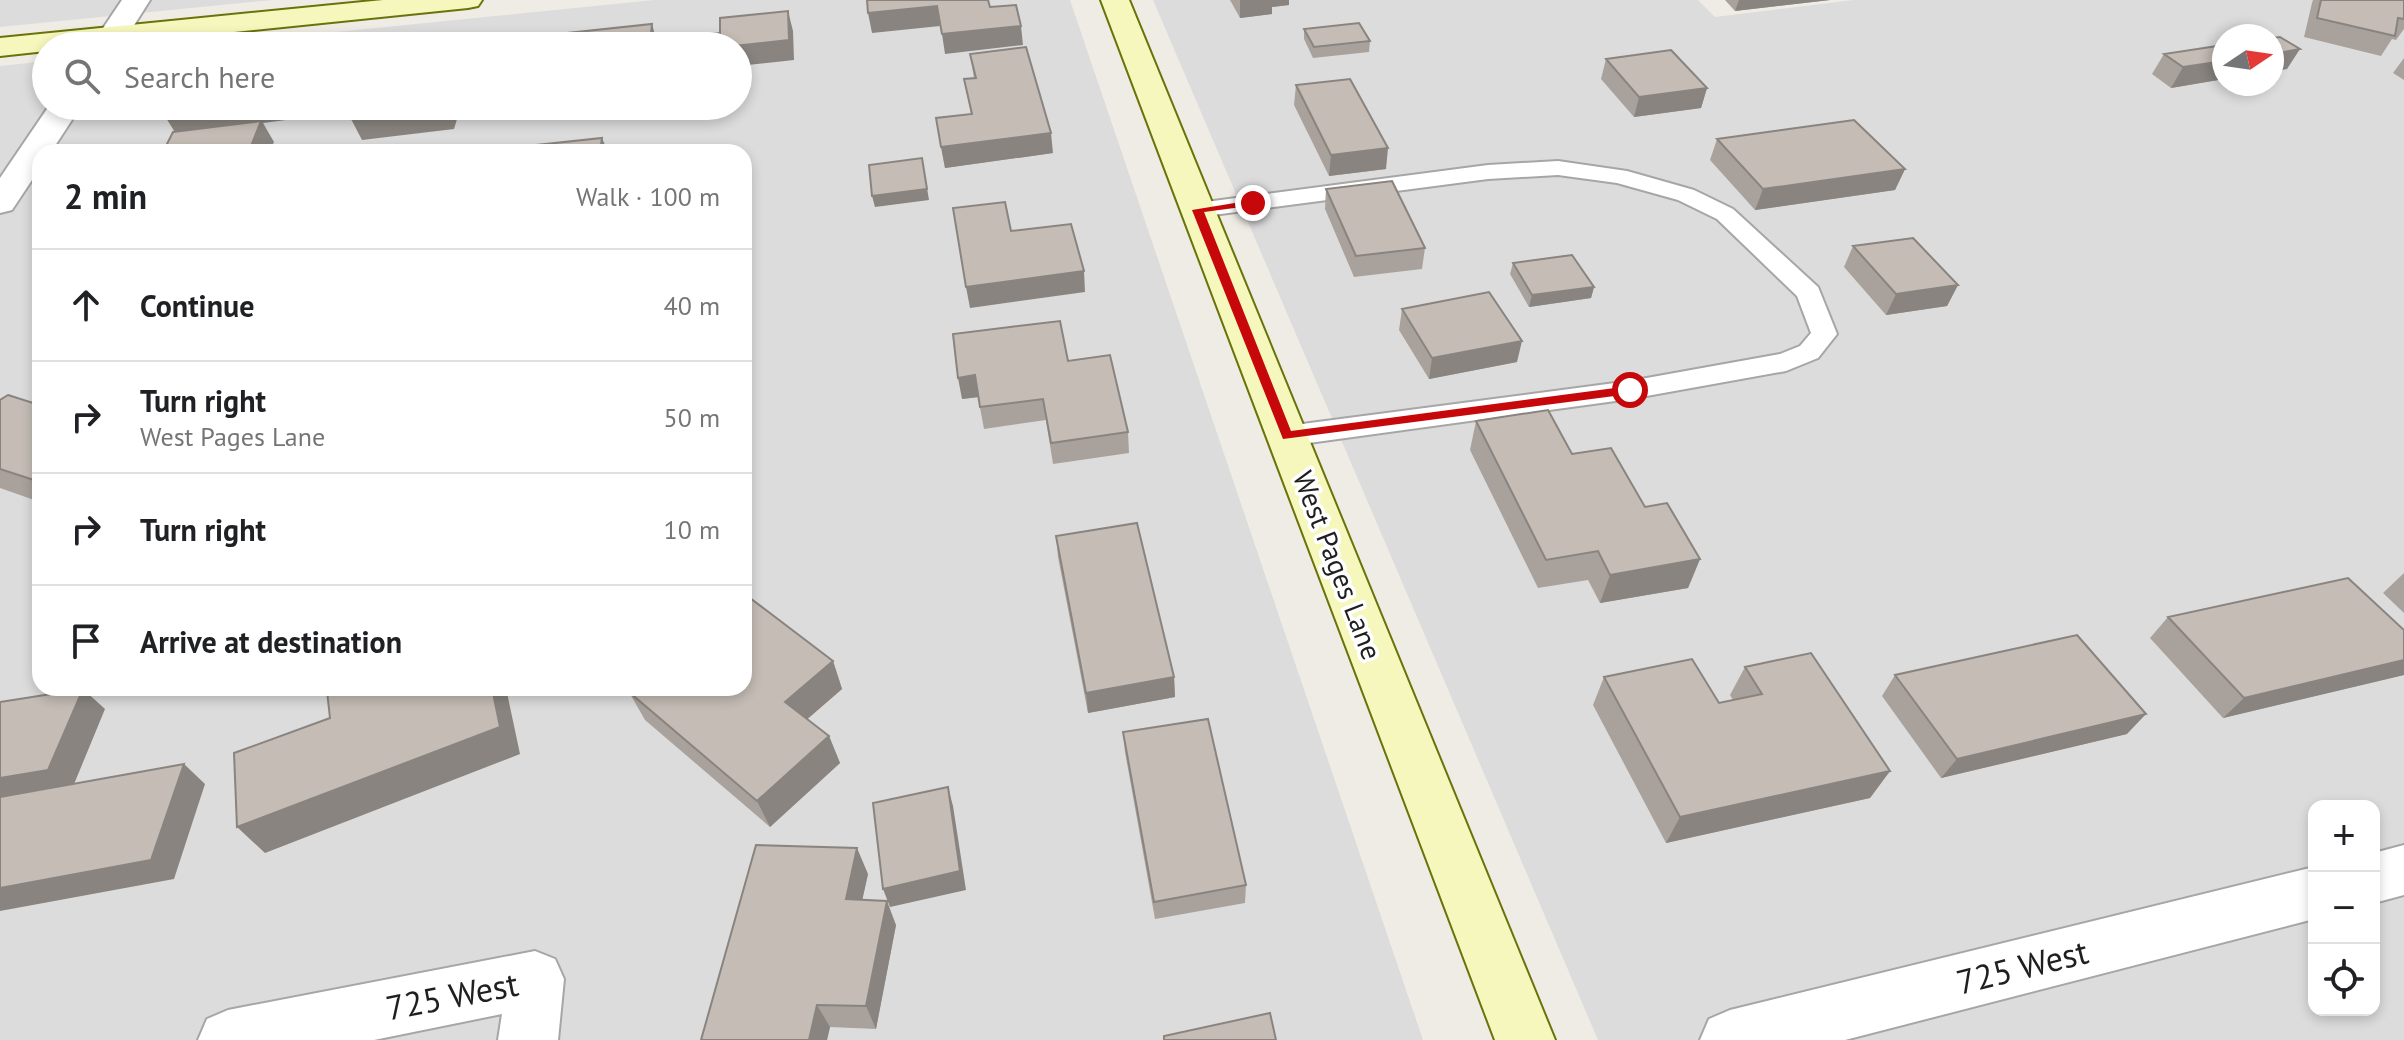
<!DOCTYPE html>
<meta charset="utf-8">
<style>
body{margin:0;font-family:"PT Sans",sans-serif;background:#f6f6f6;color:#202124}
.controls{position:absolute;right:24px;bottom:24px;display:grid;overflow:hidden;border-radius:16px;box-shadow:0 4px 12px #0003}
.controls button{width:72px;height:72px;display:grid;place-items:center;padding:0;border:0;border-bottom:2px solid #e0e0e0;background:#fff;color:#202124;font:40px sans-serif}
.compass{position:absolute;left:2212px;top:24px;width:72px;height:72px;border-radius:50%;background:#fff;box-shadow:0 4px 12px #0003;rotate:77deg}
.stop{position:absolute;width:24px;height:24px;margin:-18px;border:6px solid #c6080b;border-radius:50%;background:#fff}
.stop.end{background:#c6080b;border-color:#fff;box-shadow:0 2px 8px #0008}
.list{margin:0;padding:0;list-style:none}
h2{display:flex;justify-content:space-between;align-items:center;height:104px;margin:0;padding:0 32px;font-size:34px}
h2 small{font-size:26px;font-weight:400;color:#757577}
.list li{display:grid;grid-template-columns:52px 1fr auto;gap:24px;align-items:center;box-sizing:border-box;height:112px;padding:0 32px;border-top:2px solid #e0e0e0}
.list b{display:block;font-size:30px;white-space:nowrap}
.list p{margin:0;font-size:26px;white-space:nowrap;color:#757577}
.list em{font-size:26px;font-style:normal;color:#757577}
.icon{flex:none;width:44px;height:44px;fill:none;stroke:currentColor;stroke-width:2;stroke-linecap:round;stroke-linejoin:round}
.map{position:relative;flex:none;width:2404px;height:1040px;overflow:hidden}
.search{position:absolute;background:#fff;box-shadow:0 4px 12px #0003;left:32px;top:32px;width:720px;height:88px;display:flex;align-items:center;gap:20px;box-sizing:border-box;padding:0 28px;border-radius:44px;color:#757577;font-size:30px}
.panel{position:absolute;background:#fff;box-shadow:0 4px 12px #0003;left:32px;top:144px;width:720px;height:552px;border-radius:24px}
.map>svg:first-child{display:block}
</style>
<div class="map">
<svg width="2404" height="1040" viewBox="0 0 2404 1040">
<rect width="100%" height="100%" fill="#efece6"/>
<!-- residential -->
<path fill="#dddcdc" fill-rule="evenodd" d="M0 0H272L0 27Z
M654 0H1070L1423 1040H0V66L46 61V106H738V46H198ZM40 152H744V688H40Z
M1153 0H1698L1715 17 1854 0H2404V1040H1598ZM2224 36H2272V84H2224ZM2314 806H2374V1010H2314Z"/>
<g fill="none" stroke-linecap="round" stroke-linejoin="round">
<!-- lane casing -->
<g stroke="#a6a6a6" stroke-width="4">
<path id="lane" d="M1558 161 1627 171 1694 190 1733 209 1818 287 1837 334 1818 358 1786 371 1630 399 1287 446 1277 443 1273 436 1277 429 1287 426 1630 381 1780 354 1800 346 1811 333 1797 296 1717 219 1678 200 1617 183 1558 175 1488 179 1198 217 1186 210 1198 203 1488 165Z"/>
</g>
<!-- street casing -->
<g stroke="#a6a6a6" stroke-width="4">
<path id="street" d="M122 0H150L121 46H91Z
M49 106H81L51 152H40V168L12 210 0 213V178Z
M2404 845V895L2374 903V853Z
M2314 867V919L1845 1040H1700L1709 1019 1730 1010Z
M535 951 555 959 564 979 558 1040H498L502 1014 374 1040H198L207 1019 228 1010Z"/>
</g>
<!-- secondary casing -->
<g stroke="#697309" stroke-width="4">
<path id="secondary" d="M383 0H482L478 6 468 8 98 46H46V51L0 56V38Z
M1101 0H1129L1555 1040H1495Z"/>
</g>
<!-- lane -->
<use href="#lane" fill="#fff" fill-rule="evenodd"/>
<!-- street -->
<use href="#street" fill="#fff" fill-rule="evenodd"/>
<!-- secondary -->
<use href="#secondary" fill="#f5f7bc" fill-rule="evenodd"/>
</g>
<!-- wall -->
<path fill="#a9a29c" d="M1230 0H1289V5L1272 7V14L1240 18Z
M1725 0H1830L1735 11Z
M2313 0H2404V29L2396 40 2392 39 2381 56 2304 37 2312 3Z
M1304 29 1370 41 1369 52 1313 58 1304 39Z
M2224 45V79L2171 88 2152 74 2164 54Z
M970 54 1053 153 945 168 936 118 971 114 964 79 974 78Z
M2404 58V80L2393 73Z
M1606 59 1707 88 1701 108 1634 117 1601 79Z
M1296 85 1386 169 1329 176 1294 105Z
M1717 139 1905 169 1895 190 1755 210 1710 160Z
M1326 189 1425 248 1422 269 1354 277 1325 209Z
M1853 246 1958 285 1947 306 1886 315 1844 267Z
M1513 263 1594 287 1591 298 1529 307 1510 274Z
M1402 309 1517 362 1429 379 1399 330Z
M1068 361 1128 432 1129 453 1053 464 1046 420 984 429 978 397 962 399Z
M40 399V502L0 488V400L33 403Z
M1476 421 1572 454 1645 507 1700 559 1688 588 1600 603 1588 580 1538 588 1470 450Z
M1056 536 1174 677 1175 697 1088 713 1058 557Z
M2404 573V613L2383 593Z
M2168 617 2404 630V675L2223 718 2150 638Z
M833 661 842 689 807 719 829 736 840 763 770 827 645 720 629 692Z
M1745 667 1890 771 1870 798 1666 843 1593 705 1604 677 1719 703 1733 700 1730 695Z
M1895 675 2127 734 1941 778 1882 696Z
M1123 732 1246 885 1245 903 1155 919 1125 752Z
M868 874 862 900 896 925 876 1029 830 1027 827 1040H701Z"/>
<!-- shaded-wall -->
<path fill="#89847f" d="M1240 0H1289V5L1272 7V14L1240 18Z
M1739 0H1830L1735 11Z
M937 6 940 26 872 33 868 13Z
M788 11 793 31 794 60 738 66V46Z
M652 24 658 46H636Z
M1021 26 1023 45 945 54 942 34Z
M2300 49 2287 69 2272 72V54Z
M2224 61V79L2171 88 2183 67Z
M1707 88 1701 108 1634 117 1639 97Z
M224 106H292L286 120 263 123 274 142 270 150 272 152H255L176 134 163 113Z
M445 106H463H461L454 129 362 140 351 119Z
M1051 133 1053 153 945 168 941 147Z
M602 138 608 152H600Z
M1388 148 1386 169 1329 176 1331 155Z
M922 158 929 200 875 207 872 196Z
M1905 169 1895 190 1755 210 1763 189Z
M1084 271 1085 292 970 308 966 287Z
M1958 285 1947 306 1886 315 1896 294Z
M1594 287 1591 298 1529 307 1532 295Z
M1522 341 1517 362 1429 379 1432 358Z
M975 375 979 397 962 399 958 378Z
M1700 559 1688 588 1600 603 1610 575Z
M2404 660V675L2223 718 2244 698Z
M833 661 842 689 796 729 785 702Z
M1174 677 1175 697 1088 713 1086 693Z
M492 688H506L520 754 265 853 237 827Z
M83 689 105 709 72 789 0 801V778Z
M2146 714 2127 734 1941 778 1957 759Z
M829 736 840 763 770 827 757 801Z
M184 764 205 784 174 879 0 911V888Z
M1890 771 1870 798 1666 843 1680 817Z
M948 787 953 806 966 890 890 907 883 889Z
M857 848 868 874 857 924 846 899Z
M887 901 896 925 876 1029 866 1006Z
M817 1005 830 1027 827 1040H809Z"/>
<!-- building -->
<path fill="#c4bcb5" stroke="#89847f" stroke-width="2" d="M867 0H988L990 7 1016 5 1021 26 942 34 937 6 868 13Z
M2321 0H2404V19L2398 18 2395 36 2317 18Z
M788 11 789 40 734 46H671L672 38 720 33V18Z
M1359 23 1370 41 1314 47 1304 29Z
M652 24 650 44 636 46H547L549 35Z
M2280 37 2300 49 2272 54V38Z
M504 41 503 46H453Z
M2224 45V61L2183 67 2164 54Z
M1026 47 1051 133 941 147 936 118 972 114 964 79 976 78 970 54Z
M1671 50 1707 88 1639 97 1606 59Z
M1350 79 1388 148 1331 155 1296 85Z
M166 106H224L163 113Z
M356 106H445L444 109 351 119Z
M1854 120 1905 169 1763 189 1717 139Z
M261 121 251 146 267 144 264 152H163L173 132Z
M602 138 600 152H517L518 147Z
M414 148 412 152H381Z
M922 158 927 189 872 196 869 165Z
M1392 181 1425 248 1356 256 1326 189Z
M1005 202 1011 231 1071 224 1084 271 966 287 953 208Z
M1913 238 1958 285 1896 294 1853 246Z
M1572 255 1594 287 1532 295 1513 263Z
M1489 292 1522 341 1432 358 1402 309Z
M1060 321 1068 361 1110 355 1128 432 1051 443 1043 399 980 407 975 375 958 378 953 334Z
M8 395 33 403 40 399V482L0 469V400Z
M1548 410 1572 454 1611 448 1645 507 1667 503 1700 559 1610 575 1598 551 1546 560 1476 421Z
M1137 523 1174 677 1086 693 1056 536Z
M2348 578 2404 630V660L2244 698 2168 617Z
M750 598 833 661 785 702 829 736 757 801 629 692 635 688H744V603Z
M2077 635 2146 714 1957 759 1895 675Z
M1811 653 1890 771 1680 817 1604 677 1692 659 1719 703 1762 694 1745 667Z
M336 688H492L500 727 237 827 234 753 330 718 327 691Z
M83 689 48 770 0 778V702Z
M1208 719 1246 885 1154 902 1123 732Z
M184 764 151 860 0 888V797Z
M948 787 960 871 883 889 873 803Z
M756 845 857 848 846 899 887 901 866 1006 817 1005 809 1040H701Z
M1270 1013 1276 1040H1164V1036Z"/>
<!-- route -->
<path fill="#c6080b" d="M1253 200 1257 205 1204 212 1291 431 1630 386 1636 390 1630 394 1283 439 1192 210Z"/>
<g text-anchor="middle" dominant-baseline="central" stroke-width="7" stroke-linejoin="round" paint-order="stroke">
<!-- street labels -->
<g font-size="28" fill="#1f1f1f" stroke="#fff">
<text transform="translate(1338 565) rotate(69)">West Pages Lane</text>
</g>
<!-- near-street labels -->
<g font-size="34" fill="#1f1f1f" stroke="#fff">
<text transform="translate(2022 966) rotate(-14)">725 West</text>
<text transform="translate(452 995) rotate(-11)">725 West</text>
</g>
</g>
</svg>
<div class="controls">
<button>+</button>
<button>−</button>
<button><svg class="icon" aria-label="locate" viewBox="0 0 24 24"><circle cx="12" cy="12" r="6"/><path d="M12 2v4M12 18v4M2 12h4M18 12h4"/></svg></button>
</div>
<svg class="compass" viewBox="-18 -18 36 36"><path d="M0-13l5 13h-10z" fill="#e53935"/><path d="M0 13l5-13h-10z" fill="#757577"/></svg>
<div class="stop" style="left:1630px;top:390px"></div>
<div class="stop end" style="left:1253px;top:203px"></div>
<div class="search"><svg class="icon" aria-label="search" viewBox="0 0 24 24"><circle cx="10" cy="10" r="6"/><path d="M15 15l6 6"/></svg>Search here</div>
<section class="panel">
<h2>2 min<small>Walk · 100 m</small></h2>
<ul class="list">
<li><svg class="icon" aria-label="ahead" viewBox="0 0 24 24"><path d="M12 20V5M6 11l6-6 6 6"/></svg><div><b>Continue</b></div><em>40 m</em></li>
<li><svg class="icon" aria-label="right" viewBox="0 0 24 24"><path d="M7 20v-9h11M14 6l5 5-5 5"/></svg><div><b>Turn right</b><p>West Pages Lane</p></div><em>50 m</em></li>
<li><svg class="icon" aria-label="right" viewBox="0 0 24 24"><path d="M7 20v-9h11M14 6l5 5-5 5"/></svg><div><b>Turn right</b></div><em>10 m</em></li>
<li><svg class="icon" aria-label="arrive" viewBox="0 0 24 24"><path d="M6 21V4h12l-3 4 3 4H6"/></svg><div><b>Arrive at destination</b></div></li>
</ul>
</section>
</div>
